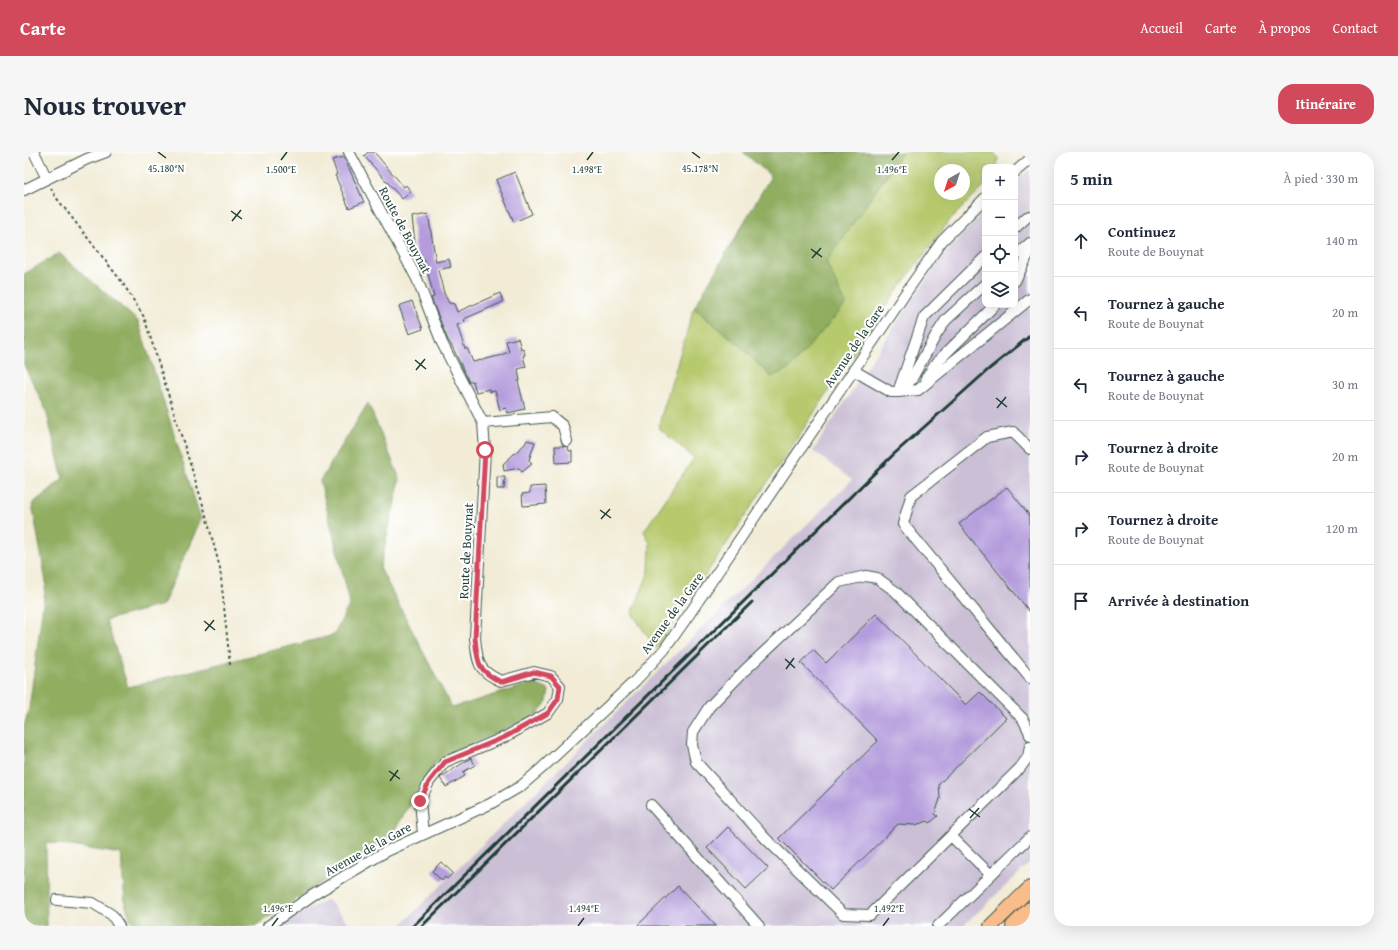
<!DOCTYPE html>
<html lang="fr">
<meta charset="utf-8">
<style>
body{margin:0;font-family:"Gentium Book Plus",serif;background:#f6f6f7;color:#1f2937}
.controls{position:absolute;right:12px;top:12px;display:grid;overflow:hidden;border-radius:8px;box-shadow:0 4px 16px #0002}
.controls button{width:36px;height:36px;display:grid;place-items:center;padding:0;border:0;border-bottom:1px solid #e0e1e3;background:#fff;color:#1f2937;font:20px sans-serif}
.compass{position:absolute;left:910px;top:12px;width:36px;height:36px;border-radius:50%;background:#fff;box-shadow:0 4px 16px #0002;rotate:219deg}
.stop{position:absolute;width:12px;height:12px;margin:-9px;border:3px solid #d1495b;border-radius:50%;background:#fff}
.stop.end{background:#d1495b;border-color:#fff;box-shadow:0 1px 4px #0008}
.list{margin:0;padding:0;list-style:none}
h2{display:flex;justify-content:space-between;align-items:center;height:52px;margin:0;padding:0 16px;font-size:17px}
h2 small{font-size:13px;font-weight:400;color:#747a83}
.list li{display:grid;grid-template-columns:26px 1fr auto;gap:12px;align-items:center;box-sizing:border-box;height:72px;padding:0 16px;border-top:1px solid #e0e1e3}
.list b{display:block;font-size:15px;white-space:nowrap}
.list p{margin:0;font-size:13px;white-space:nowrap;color:#747a83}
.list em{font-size:13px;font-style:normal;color:#747a83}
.icon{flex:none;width:22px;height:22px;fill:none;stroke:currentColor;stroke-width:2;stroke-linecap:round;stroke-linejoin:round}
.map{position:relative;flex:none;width:1006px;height:774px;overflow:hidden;border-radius:16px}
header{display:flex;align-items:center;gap:24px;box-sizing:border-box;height:56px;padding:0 20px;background:#d1495b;color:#fff}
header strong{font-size:19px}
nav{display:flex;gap:22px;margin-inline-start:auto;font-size:14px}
.intro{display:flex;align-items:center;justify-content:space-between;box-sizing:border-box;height:96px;padding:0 24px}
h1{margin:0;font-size:28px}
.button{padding:10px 18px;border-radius:16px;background:#d1495b;color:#fff;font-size:14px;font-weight:700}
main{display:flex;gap:24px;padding:0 24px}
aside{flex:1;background:#fff;border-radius:16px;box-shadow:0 4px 16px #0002}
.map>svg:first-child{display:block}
</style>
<header>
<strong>Carte</strong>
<nav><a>Accueil</a><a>Carte</a><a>À propos</a><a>Contact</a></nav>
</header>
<div class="intro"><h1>Nous trouver</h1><a class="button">Itinéraire</a></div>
<main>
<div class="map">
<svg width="1006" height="774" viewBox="0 0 1006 774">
<rect width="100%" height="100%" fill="#fff"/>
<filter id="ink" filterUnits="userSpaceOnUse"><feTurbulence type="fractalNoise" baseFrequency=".025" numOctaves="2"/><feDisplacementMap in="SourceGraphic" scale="8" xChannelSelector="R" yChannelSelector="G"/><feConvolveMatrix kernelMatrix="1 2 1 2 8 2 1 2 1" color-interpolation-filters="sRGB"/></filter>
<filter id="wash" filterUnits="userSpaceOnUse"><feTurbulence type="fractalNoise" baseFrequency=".012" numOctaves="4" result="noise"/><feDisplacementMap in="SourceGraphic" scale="16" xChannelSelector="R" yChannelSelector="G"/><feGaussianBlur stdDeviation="0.9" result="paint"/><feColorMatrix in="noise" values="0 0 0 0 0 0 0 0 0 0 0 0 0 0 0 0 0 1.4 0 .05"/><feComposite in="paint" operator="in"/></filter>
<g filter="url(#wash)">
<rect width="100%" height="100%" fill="#f2ecd6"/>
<!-- industrial -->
<path fill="#cbbfd5" d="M1006 18V711L939 774H376L828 328 789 299 849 206 914 110 961 57V153H991V30Z
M303 747 328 774H255Z"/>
<!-- green -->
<path fill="#b6c96d" stroke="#6a8350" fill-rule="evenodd" d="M879 0H970L974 6 973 15H961V33L926 68 865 149 632 497 608 461 625 420 626 391 620 379 670 306 634 275 670 156 714 192 747 225 801 110ZM916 18H940V42H916Z"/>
<!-- forest -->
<path fill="#90ad60" stroke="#58754a" d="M719 0H879L802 110 822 152 765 217 747 225 714 192 670 156 747 24Z
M35 101 114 169 177 367 139 453 82 468 104 535 310 483 326 451 296 329 344 251 376 327 356 416 428 556 509 531 525 538 523 550 512 563 413 608 366 686 231 774H114L107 769 101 751 97 702 22 690 23 774H0V574L5 557 22 430 8 352 39 327 22 258 0 213V122Z"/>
<g id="blocks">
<!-- building -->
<path fill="#b49cdc" d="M344 0H350L380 35 382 33 387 40 378 47 340 4Z
M320 5 340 50 325 56 311 23 313 22 308 8Z
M491 20 508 62 490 70 472 28Z
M404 62 412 110 425 107 427 115 414 118 420 141 425 151 430 152 433 160 476 141 479 150 440 167 441 170 433 173 441 197 443 196 449 210 479 203V202L485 200 482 189 494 186 497 197 499 196 501 203 499 204 502 215 494 217 496 229H494L501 257 484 261 482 256 476 258 471 239 466 240 465 237 452 240 449 229 445 230 429 196 424 188 407 146 410 145 400 107 393 108 388 65Z
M388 149 399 177 385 182 375 154Z
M503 288 511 290 505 308 508 312 498 320 495 316 480 319 479 312 501 292Z
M531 294H538L544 295 545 299H548V310L532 311Z
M473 325H481L480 337H473Z
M521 334 522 352 499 354 498 342 506 341V335Z
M983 335 1006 364V460L935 372Z
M852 462 942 553 956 540 982 566 915 632 916 647 911 662 914 664 906 671 904 669 891 673 874 672 807 738 755 686 854 589 777 511 789 498 802 511Z
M447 606 451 613 439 620 441 624 422 635 416 626 417 625Z
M704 675 744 716 722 737 683 696Z
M417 710 429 721 423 727 421 725 418 729 408 719Z
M654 734 692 774H613Z"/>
</g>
</g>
<g filter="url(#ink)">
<use href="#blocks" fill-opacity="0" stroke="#3f574c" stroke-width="1"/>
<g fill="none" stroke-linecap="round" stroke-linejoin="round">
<!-- minor casing -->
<g stroke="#3f574c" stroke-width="12">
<path id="minor" d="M10 0 23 27
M325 0 393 127 418 191 459 271 461 298 451 486C454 510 452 518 477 529L510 520 527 524 536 534 534 547 524 561 481 585 421 610 405 630 396 649 399 682
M991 20 1006 7
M0 38 63 7 82 0
M991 76 1003 65 1006 64
M991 104 1006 91
M961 105 900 165 874 240 894 238 1006 147
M991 129 1006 99
M829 218 867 240H874L887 228 912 183 922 168 961 132
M902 226 914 209 971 153
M459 271 528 265 539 274 543 289
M1006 297 989 280 963 285 887 344 879 372 1006 526
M1006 583 1005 579 999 567 871 439 853 426 842 424 815 430 721 518 685 555 669 580 668 593 672 610 742 687 819 762 846 763 996 616 1004 605 1006 594
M627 653 735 774
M927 684 967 723
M33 748 69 751 88 763 95 774
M244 774 289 743 361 700 466 652 497 634 518 616 611 529 640 498 664 464 883 139 918 89 961 46
M914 774 1006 685"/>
</g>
<!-- highway casing -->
<g stroke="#3f574c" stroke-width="16">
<path id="highway" d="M967 774 1006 736
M989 774 1006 757"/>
</g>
<!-- path -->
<path stroke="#3f574c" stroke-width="2" stroke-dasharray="3 3" stroke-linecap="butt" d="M27 36 31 44 98 130 120 165 180 356 196 416 206 513"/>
<!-- minor -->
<use href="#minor" stroke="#fff" stroke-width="10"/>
<!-- highway -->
<use href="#highway" stroke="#fabc8b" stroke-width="14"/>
<!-- rail -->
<path stroke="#1f3d34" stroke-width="3" d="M389 774 870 302 965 217 1006 184
M398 774 728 450"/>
</g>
</g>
<g fill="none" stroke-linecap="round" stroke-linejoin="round" filter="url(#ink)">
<!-- route -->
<path stroke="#d1495b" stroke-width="5" d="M396 649 405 630 421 610 481 585 524 561 534 547 536 534 527 524 510 520 477 530C452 518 454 510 451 486L461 298"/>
</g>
<!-- ticks -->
<path fill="none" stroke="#1f3d34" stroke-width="1.5" d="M134 0 142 6M668 0 676 6M257 8 263 0M563 8 569 0M868 8 875 0M207 59 218 67M208 69 217 58M787 97 798 105M788 106 797 96M391 208 402 217M392 218 401 207M972 246 983 255M973 256 982 245M576 358 587 366M577 367 586 357M180 469 191 478M181 479 190 468M761 507 771 516M762 517 770 506M365 619 376 627M366 629 374 618M945 657 956 665M946 666 955 656M248 774 254 766M554 774 560 766M859 774 865 766"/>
<g text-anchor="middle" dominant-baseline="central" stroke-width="4" stroke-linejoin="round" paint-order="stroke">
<!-- street labels -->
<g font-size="13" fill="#1f3d34" stroke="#fff">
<text transform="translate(381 78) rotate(62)">Route de Bouynat</text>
<text transform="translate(830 194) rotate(-56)">Avenue de la Gare</text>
<text transform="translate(442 399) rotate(-87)">Route de Bouynat</text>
<text transform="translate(648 461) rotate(-54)">Avenue de la Gare</text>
<text transform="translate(344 697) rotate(-29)">Avenue de la Gare</text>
</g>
</g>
<g font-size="10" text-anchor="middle" fill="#1f3d34" stroke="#fff" stroke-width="4" stroke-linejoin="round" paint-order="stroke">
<text x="142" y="20">45.180°N</text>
<text x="676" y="20">45.178°N</text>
<text x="257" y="21">1.500°E</text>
<text x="563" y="21">1.498°E</text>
<text x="868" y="21">1.496°E</text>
<text x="254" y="760">1.496°E</text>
<text x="560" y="760">1.494°E</text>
<text x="865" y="760">1.492°E</text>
</g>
</svg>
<div class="controls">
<button>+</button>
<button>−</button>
<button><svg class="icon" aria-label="locate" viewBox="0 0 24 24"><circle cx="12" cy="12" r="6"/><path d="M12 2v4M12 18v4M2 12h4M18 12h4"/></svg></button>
<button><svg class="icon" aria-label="layers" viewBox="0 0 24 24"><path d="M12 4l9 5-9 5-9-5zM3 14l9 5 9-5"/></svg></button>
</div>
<svg class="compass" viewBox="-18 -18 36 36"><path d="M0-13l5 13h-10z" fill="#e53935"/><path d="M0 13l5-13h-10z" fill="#747a83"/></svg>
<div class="stop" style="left:461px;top:298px"></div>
<div class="stop end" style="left:396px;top:649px"></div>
</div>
<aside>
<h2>5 min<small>À pied · 330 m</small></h2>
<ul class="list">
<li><svg class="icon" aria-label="ahead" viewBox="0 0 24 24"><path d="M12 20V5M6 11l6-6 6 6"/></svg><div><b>Continuez</b><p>Route de Bouynat</p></div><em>140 m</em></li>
<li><svg class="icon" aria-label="left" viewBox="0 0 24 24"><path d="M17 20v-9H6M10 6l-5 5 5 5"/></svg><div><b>Tournez à gauche</b><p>Route de Bouynat</p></div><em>20 m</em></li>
<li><svg class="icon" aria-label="left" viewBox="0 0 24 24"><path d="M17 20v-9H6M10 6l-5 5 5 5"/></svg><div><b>Tournez à gauche</b><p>Route de Bouynat</p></div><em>30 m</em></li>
<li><svg class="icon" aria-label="right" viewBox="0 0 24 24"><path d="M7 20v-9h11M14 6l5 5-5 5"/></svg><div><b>Tournez à droite</b><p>Route de Bouynat</p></div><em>20 m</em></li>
<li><svg class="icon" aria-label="right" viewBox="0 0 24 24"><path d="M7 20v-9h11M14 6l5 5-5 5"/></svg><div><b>Tournez à droite</b><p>Route de Bouynat</p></div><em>120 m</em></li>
<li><svg class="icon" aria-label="arrive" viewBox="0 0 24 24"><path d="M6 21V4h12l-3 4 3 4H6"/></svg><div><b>Arrivée à destination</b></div></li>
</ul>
</aside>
</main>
